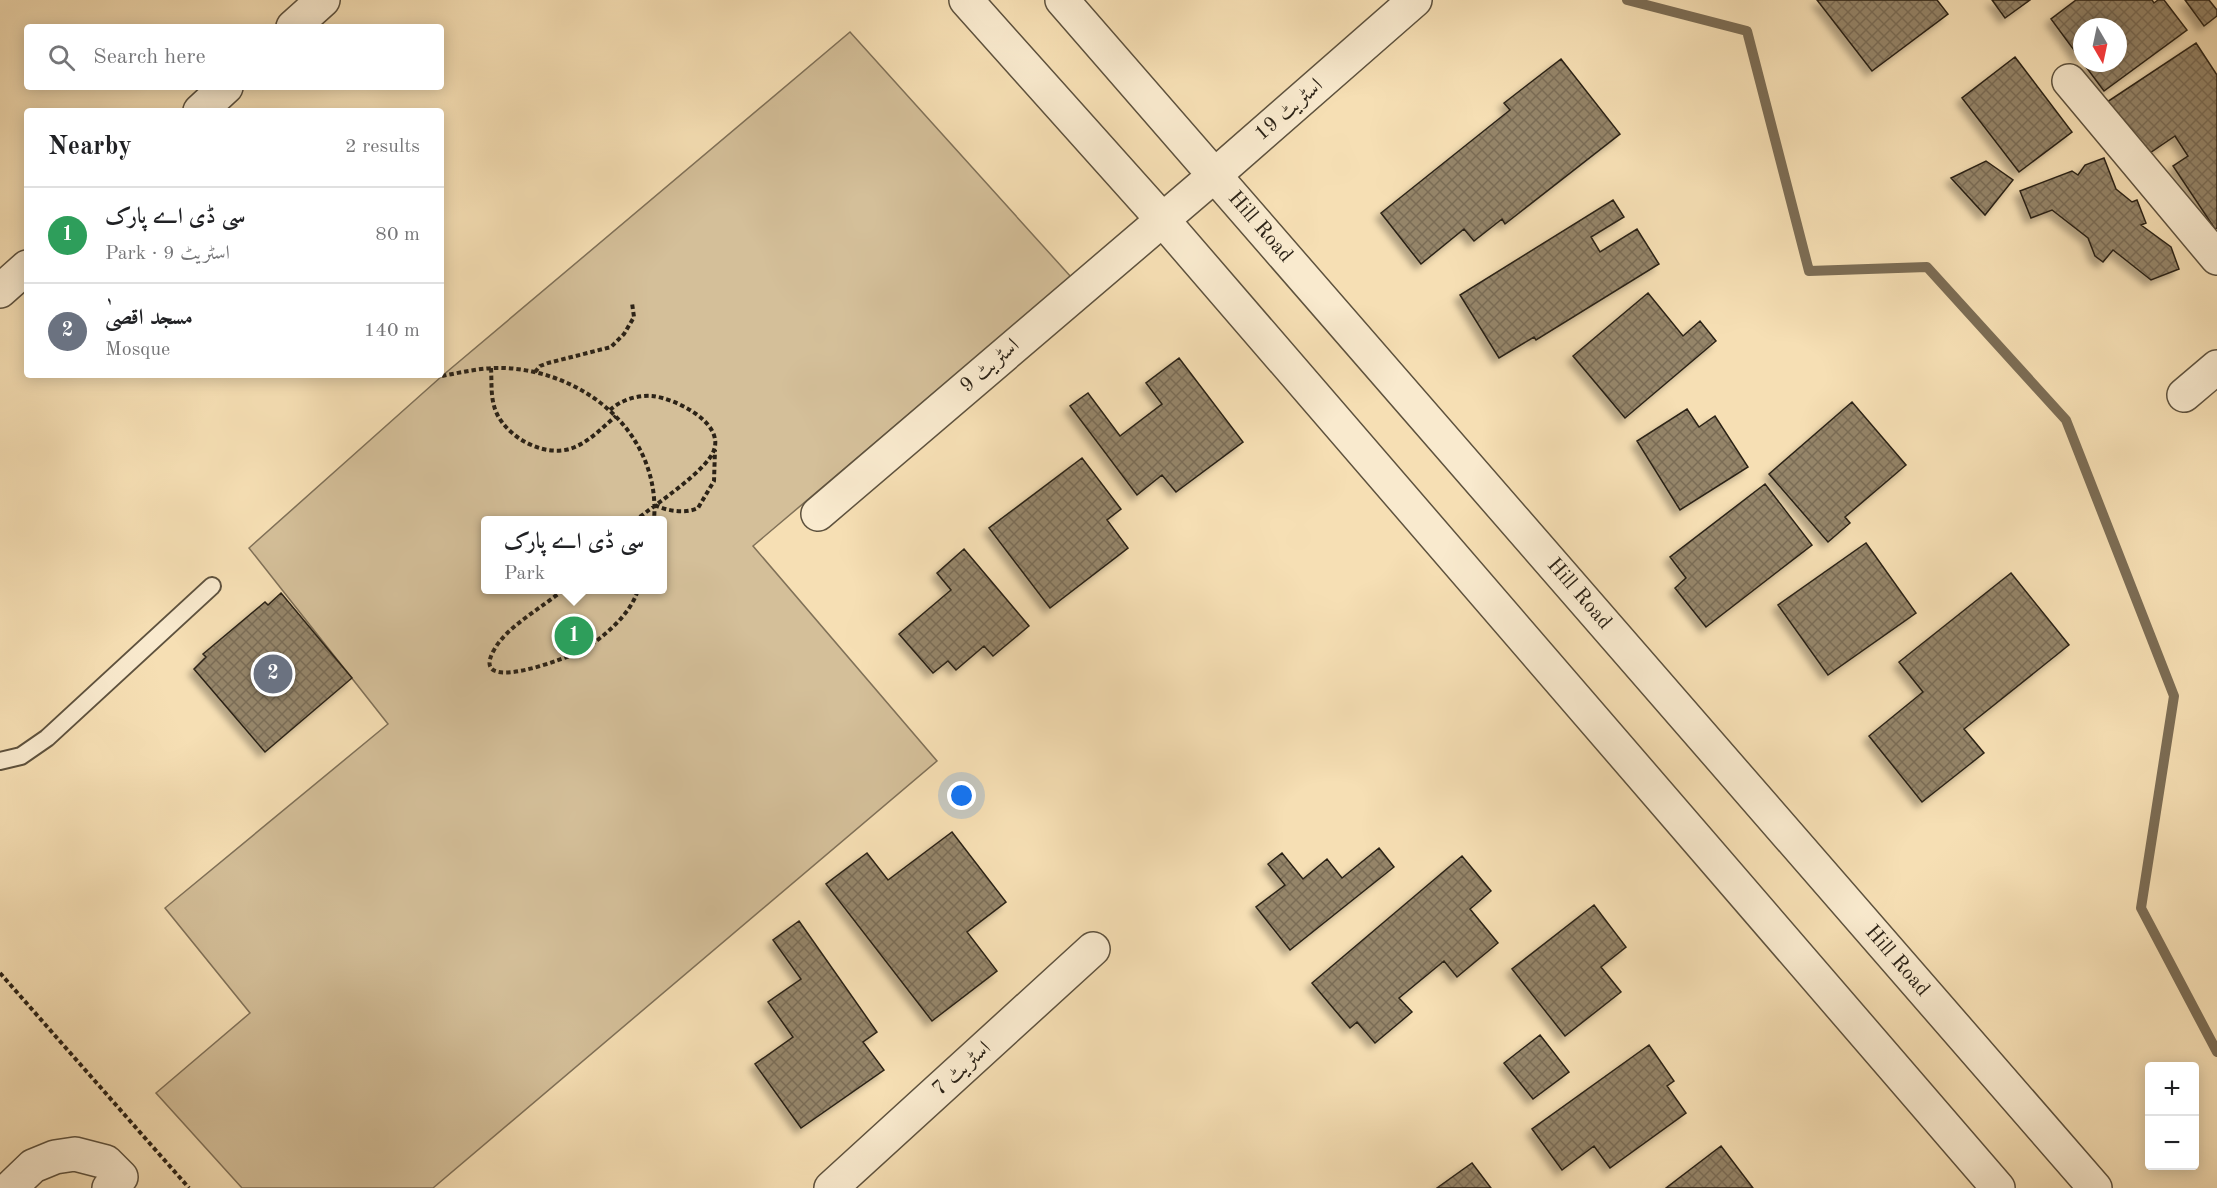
<!DOCTYPE html>
<meta charset="utf-8">
<style>
body{margin:0;font-family:"Old Standard TT",Amiri,serif;background:#f2f2f2;color:#202124}
.controls{position:absolute;right:18px;bottom:18px;display:grid;overflow:hidden;border-radius:6px;box-shadow:0 3px 15px #0003}
.controls button{width:54px;height:54px;display:grid;place-items:center;padding:0;border:0;border-bottom:2px solid #e0e0e0;background:#fff;color:#202124;font:30px sans-serif}
.compass{position:absolute;left:2073px;top:18px;width:54px;height:54px;border-radius:50%;background:#fff;box-shadow:0 3px 15px #0003;rotate:171deg}
.you{position:absolute;left:962px;top:796px;width:21px;height:21px;margin:-15px;border:4px solid #fff;border-radius:50%;background:#1a73e8;box-shadow:0 0 0 9px #1a73e833}
.badge{display:grid;place-items:center;width:39px;height:39px;border-radius:50%;background:#0f766e;color:#fff;font-size:20px;font-weight:700}
.pin{position:absolute;translate:-50% -50%;border:3px solid #fff;box-shadow:0 2px 6px #0006}
.popup{position:absolute;left:481px;top:516px;width:186px;height:78px;box-sizing:border-box;display:grid;place-content:center;border-radius:6px;background:#fff;filter:drop-shadow(0 2px 4px #0005);font-size:20px;white-space:nowrap;color:#757577}
.popup b{font-size:22px;color:#202124}
.popup::after{content:'';position:absolute;left:50%;top:100%;margin-left:-12px;border:12px solid transparent;border-top-color:#fff}
.list{margin:0;padding:0;list-style:none}
h2{display:flex;justify-content:space-between;align-items:center;height:78px;margin:0;padding:0 24px;font-size:26px}
h2 small{font-size:20px;font-weight:400;color:#757577}
.list li{display:grid;grid-template-columns:39px 1fr auto;gap:18px;align-items:center;box-sizing:border-box;height:96px;padding:0 24px;border-top:2px solid #e0e0e0}
.list b{display:block;font-size:22px;white-space:nowrap}
.list p{margin:0;font-size:20px;white-space:nowrap;color:#757577}
.list em{font-size:20px;font-style:normal;color:#757577}
.icon{flex:none;width:33px;height:33px;fill:none;stroke:currentColor;stroke-width:2;stroke-linecap:round;stroke-linejoin:round}
.map{position:relative;flex:none;width:2217px;height:1188px;overflow:hidden}
.search{position:absolute;background:#fff;box-shadow:0 3px 15px #0003;left:24px;top:24px;width:420px;height:66px;display:flex;align-items:center;gap:15px;box-sizing:border-box;padding:0 21px;border-radius:6px;color:#757577;font-size:22px}
.panel{position:absolute;background:#fff;box-shadow:0 3px 15px #0003;left:24px;top:108px;width:420px;height:270px;border-radius:6px}
.map>svg:first-child{display:block}
</style>
<div class="map">
<svg width="2217" height="1188" viewBox="0 0 2217 1188">
<defs>
<pattern id="building-cross-hatch" width="8" height="8" patternUnits="userSpaceOnUse" patternTransform="scale(1.5)"><rect width="8" height="8" fill="#958569"/><path d="M0 0l8 8M0 8l8-8" fill="none" stroke="#7a6c55"/></pattern>
<filter id="shadow"><feDropShadow dx="-5.5" dy="5.5" stdDeviation="3" flood-color="#0004"/></filter>
</defs>
<rect width="100%" height="100%" fill="#f6dfb4"/>
<filter id="stains"><feTurbulence type="fractalNoise" baseFrequency=".00333" numOctaves="4"/><feColorMatrix values="0 0 0 0 .2 0 0 0 0 .09 0 0 0 0 .02 0 0 0 .5 -.17"/></filter>
<radialGradient id="worn" r=".72"><stop offset=".6" stop-color="#630" stop-opacity="0"/><stop offset="1" stop-color="#630" stop-opacity=".3"/></radialGradient>
<!-- green -->
<path fill="#d4bf99" stroke="#807158" stroke-width="1.5" fill-rule="evenodd" d="M850 32 1071 277 753 546 937 761 433 1188H242L156 1093 250 1013 165 908 388 724 249 548 442 376ZM486 520H662V590H486Z"/>
<g fill="none" stroke-linecap="round" stroke-linejoin="round">
<!-- stream -->
<path stroke="#7c6d55" stroke-width="10" d="M1627 0 1747 31 1809 271 1927 267 2066 420 2174 696 2141 908 2217 1052"/>
</g>
<!-- building -->
<path fill="url(#building-cross-hatch)" stroke="#2c2317" stroke-width="1.5" filter="url(#shadow)" d="M1817 0H1937L1948 14 1872 71Z
M1992 0H2030L2005 18Z
M2076 0H2152L2154 3 2158 0H2164L2187 30 2104 91 2083 63H2118V27H2082V61L2051 19Z
M2185 0H2209L2217 10V16L2204 26Z
M2196 43 2217 75V228L2215 229 2173 166 2188 156 2175 136 2144 157 2107 102Z
M2015 57 2072 132 2019 172 1962 98Z
M1561 59 1620 134 1505 224 1502 219 1474 241 1464 229 1421 264 1381 213 1510 110 1504 103Z
M2104 158 2116 189 2132 202 2137 200 2146 223 2141 225 2171 247 2179 269 2151 280 2113 250 2103 262 2095 256 2088 238 2052 210 2031 218 2020 191 2072 171 2078 175 2085 165Z
M1986 161 2013 180 1985 215 1951 178Z
M1613 200 1624 217 1591 237 1600 252 1637 229 1659 264 1536 340 1534 337 1499 358 1460 295Z
M1648 293 1683 336 1700 321 1716 341 1625 418 1573 356Z
M1179 358 1243 442 1176 492 1162 475 1137 495 1070 406 1088 393 1120 436 1162 404 1146 383Z
M1852 402 1906 465 1845 517 1850 523 1828 542 1769 474Z
M1687 409 1699 427 1715 416 1748 467 1680 510 1637 441Z
M1082 458 1121 509 1107 520 1128 548 1050 608 989 528Z
M1765 484 1812 545 1706 627 1675 588 1686 578 1670 557Z
M1866 543 1916 613 1828 675 1778 605Z
M964 549 1029 626 993 656 984 646 956 670 948 661 933 673 899 634 951 590 937 573Z
M2011 573 2069 645 1964 729 1984 753 1922 802 1869 736 1923 692 1899 662Z
M281 593 352 678 265 752 194 669 206 657 203 654 265 602 268 605Z
M952 832 1006 902 967 932 997 971 932 1021 826 884 867 853 888 880Z
M1379 848 1394 867 1290 950 1256 907 1285 885 1268 864 1282 853 1303 879 1327 859 1342 878Z
M1462 856 1491 891 1470 909 1498 943 1457 977 1444 961 1399 998 1412 1012 1375 1043 1357 1022 1350 1028 1312 983Z
M1594 905 1626 947 1601 967 1621 992 1565 1036 1512 969Z
M799 921 877 1032 863 1042 884 1070 801 1128 755 1064 793 1037 768 1002 801 979 773 940Z
M1540 1035 1569 1072 1533 1099 1504 1063Z
M1649 1045 1674 1081 1667 1086 1686 1113 1610 1168 1594 1146 1562 1170 1532 1129Z
M1721 1146 1753 1188H1666Z
M1472 1163 1491 1188H1437Z"/>
<g fill="none" stroke-linecap="round" stroke-linejoin="round">
<!-- service casing -->
<g stroke="#5e523e" stroke-width="20">
<path id="service" d="M0 761 21 756 47 738 212 586"/>
</g>
<!-- minor casing -->
<g stroke="#5e523e" stroke-width="36">
<path id="minor" d="M293 27 323 0
M2069 81 2217 258
M200 111 226 87
M0 291 27 267
M2184 395 2217 367
M818 514 1215 175 1415 0
M10 1188 33 1166 55 1157 75 1154 106 1162 121 1177 109 1188
M831 1188 1093 949"/>
</g>
<!-- tertiary casing -->
<g stroke="#5e523e" stroke-width="36">
<path id="tertiary" d="M966 0 1161 218 1998 1188
M1062 0 2095 1188"/>
</g>
<!-- path -->
<path stroke="#2c2317" stroke-width="4" stroke-dasharray="4.5 3" stroke-linecap="butt" d="M491 368C492 384 490 399 497 414 510 440 548 459 575 447 591 440 603 427 616 416
M535 372 540 366 548 363 611 347 624 334 634 317 632 303
M442 376C463 372 484 367 505 368 587 372 661 435 654 520
M610 410C621 400 637 395 652 396 674 398 724 422 714 450 707 471 654 505 636 520
M655 505C667 511 685 514 698 508L714 481 715 450
M563 590C542 608 507 626 494 650 467 697 570 657 583 650 605 636 630 615 638 590
M0 973 189 1188"/>
<!-- service -->
<use href="#service" stroke="#f9eace" stroke-width="16"/>
<!-- minor -->
<use href="#minor" stroke="#f9eace" stroke-width="33"/>
<!-- tertiary -->
<use href="#tertiary" stroke="#f9eace" stroke-width="33"/>
</g>
<g text-anchor="middle" dominant-baseline="central" stroke-width="5" stroke-linejoin="round" paint-order="stroke">
<!-- street labels -->
<g font-size="21" fill="#2c2317" stroke="#f9eace">
<text transform="translate(1289 110) rotate(-41)">اسٹریٹ 19</text>
<text transform="translate(1260 227) rotate(49)">Hill Road</text>
<text transform="translate(990 366) rotate(-41)">اسٹریٹ 9</text>
<text transform="translate(1579 594) rotate(49)">Hill Road</text>
<text transform="translate(1897 961) rotate(49)">Hill Road</text>
<text transform="translate(962 1069) rotate(-42)">اسٹریٹ 7</text>
</g>
</g>
<rect width="100%" height="100%" filter="url(#stains)"/>
<rect width="100%" height="100%" fill="url(#worn)"/>
</svg>
<div class="controls">
<button>+</button>
<button>−</button>
</div>
<svg class="compass" viewBox="-18 -18 36 36"><path d="M0-13l5 13h-10z" fill="#e53935"/><path d="M0 13l5-13h-10z" fill="#757577"/></svg>
<div class="you"></div>
<div class="pin badge" style="left:574px;top:636px;background:#2e9e5b">1</div>
<div class="popup"><b>سی ڈی اے پارک</b>Park</div>
<div class="pin badge" style="left:273px;top:674px;background:#6b7280">2</div>
<div class="search"><svg class="icon" aria-label="search" viewBox="0 0 24 24"><circle cx="10" cy="10" r="6"/><path d="M15 15l6 6"/></svg>Search here</div>
<section class="panel">
<h2>Nearby<small>2 results</small></h2>
<ul class="list">
<li><span class="badge" style="background:#2e9e5b">1</span><div><b>سی ڈی اے پارک</b><p>Park · اسٹریٹ 9</p></div><em>80 m</em></li>
<li><span class="badge" style="background:#6b7280">2</span><div><b>مسجد اقصیٰ</b><p>Mosque</p></div><em>140 m</em></li>
</ul>
</section>
</div>
